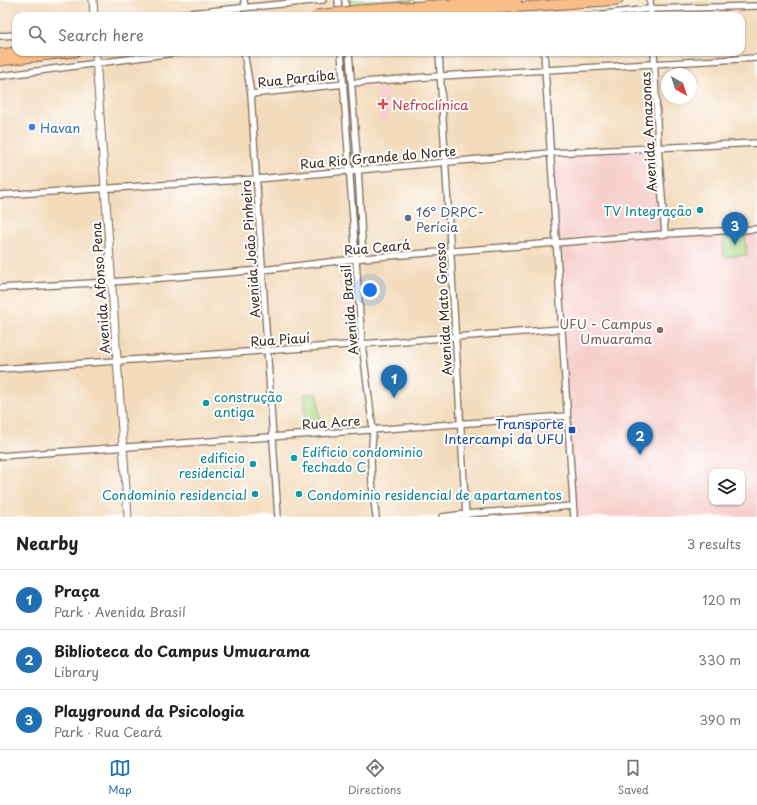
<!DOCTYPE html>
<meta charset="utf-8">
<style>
body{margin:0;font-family:"Playpen Sans",sans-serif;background:#f6f6f6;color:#222}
.controls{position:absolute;right:12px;bottom:12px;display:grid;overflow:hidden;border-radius:8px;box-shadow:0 1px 3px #0004}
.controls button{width:36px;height:36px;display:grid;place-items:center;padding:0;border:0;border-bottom:1px solid #e0e0e0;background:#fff;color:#222;font:20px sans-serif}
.compass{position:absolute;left:661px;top:68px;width:36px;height:36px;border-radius:50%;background:#fff;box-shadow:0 1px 3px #0004;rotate:141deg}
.you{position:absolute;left:370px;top:290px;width:14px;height:14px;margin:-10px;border:3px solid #fff;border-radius:50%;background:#1a73e8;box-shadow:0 0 0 6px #1a73e833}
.badge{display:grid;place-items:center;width:26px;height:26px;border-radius:50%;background:#1f6fb2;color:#fff;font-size:13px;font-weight:700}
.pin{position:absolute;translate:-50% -33px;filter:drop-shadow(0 1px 2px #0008)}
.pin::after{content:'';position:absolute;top:21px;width:14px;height:12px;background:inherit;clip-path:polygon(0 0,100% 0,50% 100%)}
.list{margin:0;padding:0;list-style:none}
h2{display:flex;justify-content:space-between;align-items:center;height:52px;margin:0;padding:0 16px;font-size:17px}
h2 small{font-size:13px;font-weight:400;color:#767676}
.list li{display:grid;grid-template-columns:26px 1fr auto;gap:12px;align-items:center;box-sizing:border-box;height:60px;padding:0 16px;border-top:1px solid #e0e0e0}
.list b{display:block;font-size:15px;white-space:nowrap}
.list p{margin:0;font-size:13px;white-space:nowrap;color:#767676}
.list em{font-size:13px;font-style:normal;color:#767676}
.icon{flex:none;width:22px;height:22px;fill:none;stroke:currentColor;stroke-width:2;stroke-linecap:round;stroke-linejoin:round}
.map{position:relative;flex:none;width:757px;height:517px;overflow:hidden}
.search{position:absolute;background:#fff;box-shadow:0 1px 3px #0004;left:12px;right:12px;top:12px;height:44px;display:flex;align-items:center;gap:10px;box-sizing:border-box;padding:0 14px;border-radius:12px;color:#767676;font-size:15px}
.sheet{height:232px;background:#fff}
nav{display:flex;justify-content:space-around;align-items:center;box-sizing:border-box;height:56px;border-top:1px solid #e0e0e0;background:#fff;font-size:11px;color:#767676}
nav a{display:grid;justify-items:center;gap:2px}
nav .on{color:#1f6fb2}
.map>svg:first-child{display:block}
</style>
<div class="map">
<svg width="757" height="517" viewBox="0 0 757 517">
<rect width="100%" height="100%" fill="#fff"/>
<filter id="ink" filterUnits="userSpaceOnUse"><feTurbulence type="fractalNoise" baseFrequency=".025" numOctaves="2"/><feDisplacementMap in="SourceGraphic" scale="8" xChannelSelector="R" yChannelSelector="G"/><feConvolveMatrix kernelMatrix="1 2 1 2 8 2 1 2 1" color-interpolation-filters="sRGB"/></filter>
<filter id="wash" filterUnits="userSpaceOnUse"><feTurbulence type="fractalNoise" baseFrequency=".012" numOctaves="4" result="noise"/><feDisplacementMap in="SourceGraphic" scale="16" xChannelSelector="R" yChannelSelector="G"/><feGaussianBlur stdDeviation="0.9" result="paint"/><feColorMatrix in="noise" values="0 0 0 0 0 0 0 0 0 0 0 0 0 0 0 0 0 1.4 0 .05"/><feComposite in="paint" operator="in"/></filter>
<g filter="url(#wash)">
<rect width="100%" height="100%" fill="#f3dbbb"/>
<!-- built -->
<path fill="#f7d0ce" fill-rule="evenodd" d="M377 85H387L389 122 379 123Z
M659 148 665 234 757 229V517H575L551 153ZM712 472H742V502H712Z"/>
<!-- green -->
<path fill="#acdb89" stroke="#748254" d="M350 0H415L351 7Z
M745 234 747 255 724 257 723 235Z
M304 394H318L320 429 306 430 304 410Z"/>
</g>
<g filter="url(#ink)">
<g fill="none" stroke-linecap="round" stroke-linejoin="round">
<!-- minor casing -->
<g stroke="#7b6855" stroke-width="8">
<path id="minor" d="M244 0 245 8
M338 0 339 14
M345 0 346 16
M650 0 651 16
M174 16 180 14 323 0
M585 16 650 9 757 6
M0 36 16 35
M244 52 251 94 278 517
M341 52 362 344 373 430 371 461 372 483 376 517
M349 52 358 169 363 258
M439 52 466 517
M544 52 574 517
M654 52 658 147 665 234
M0 76 181 52
M352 83 440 76 757 58
M251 94 344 84
M0 195 257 179 550 153 757 143
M0 288 112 282 262 270 363 258 556 243 665 234 757 229
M0 369 362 344 561 329
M0 456 567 416
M442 517 466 514 573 506"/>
</g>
<!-- tertiary casing -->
<g stroke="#7b6855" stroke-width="9">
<path id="tertiary" d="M93 0 94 16
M96 58 128 517"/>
</g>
<!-- trunk casing -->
<g stroke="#7b6855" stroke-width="11">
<path id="trunk" d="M359 10 517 0
M401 16 618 0
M0 54 16 52
M0 61 75 52"/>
</g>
<!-- minor -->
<use href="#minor" stroke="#fff" stroke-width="5.5"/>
<!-- tertiary -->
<use href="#tertiary" stroke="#fff" stroke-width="7"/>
<!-- trunk -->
<use href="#trunk" stroke="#f8bd88" stroke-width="9"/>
<!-- trunk-bridge casing -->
<g stroke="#7b6855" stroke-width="11" stroke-linecap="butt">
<path id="trunk-bridge" d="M316 15 359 10"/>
</g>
<!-- trunk-bridge -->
<use href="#trunk-bridge" stroke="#f8bd88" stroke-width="9"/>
</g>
</g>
<!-- markers -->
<path fill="#e0444e" stroke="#fff" stroke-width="1.5" d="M381 98h4v4h4v4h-4v4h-4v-4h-4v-4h4z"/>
<circle fill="#3f7fe0" stroke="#fff" stroke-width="1.5" cx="32" cy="127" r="4"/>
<g fill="#0f9aa8" stroke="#fff" stroke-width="1.5">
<circle cx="700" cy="210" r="4"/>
<circle cx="206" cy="403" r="4"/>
<circle cx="294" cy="458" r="4"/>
<circle cx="253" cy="464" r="4"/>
<circle cx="255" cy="494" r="4"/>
<circle cx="299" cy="494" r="4"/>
</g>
<circle fill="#5c6f8a" stroke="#fff" stroke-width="1.5" cx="408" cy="218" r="4"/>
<circle fill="#8d6e63" stroke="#fff" stroke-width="1.5" cx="660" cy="330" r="4"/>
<rect fill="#1a4fb4" stroke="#fff" stroke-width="1.5" x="568" y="426" width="8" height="8" rx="2"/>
<g text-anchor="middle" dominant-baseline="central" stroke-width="4" stroke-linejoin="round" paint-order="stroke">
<!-- street labels -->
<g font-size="13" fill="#3b2a1e" stroke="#fff">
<text transform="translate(296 78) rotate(-6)">Rua Paraíba</text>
<text transform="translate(648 132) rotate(-93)">Avenida Amazonas</text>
<text transform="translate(378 157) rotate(-5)">Rua Rio Grande do Norte</text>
<text transform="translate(377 247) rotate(-5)">Rua Ceará</text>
<text transform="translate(250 249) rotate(-94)">Avenida João Pinheiro</text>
<text transform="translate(100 288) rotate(-94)">Avenida Afonso Pena</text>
<text transform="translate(443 309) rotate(-93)">Avenida Mato Grosso</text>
<text transform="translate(349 310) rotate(-95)">Avenida Brasil</text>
<text transform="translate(280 339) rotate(-4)">Rua Piauí</text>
<text transform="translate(331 422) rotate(-4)">Rua Acre</text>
</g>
<!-- health labels -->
<g font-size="13" fill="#be3a42" stroke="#fff" text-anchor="start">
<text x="392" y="104">Nefroclínica</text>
</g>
<!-- shop labels -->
<g font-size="13" fill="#366cbe" stroke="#fff" text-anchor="start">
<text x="40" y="127">Havan</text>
</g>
<!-- culture labels -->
<g font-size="13" fill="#0d838f" stroke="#fff" text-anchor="end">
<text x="692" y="210">TV Integração</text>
<text x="214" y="396" text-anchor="start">construção<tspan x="214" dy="15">antiga</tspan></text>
<text x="302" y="451" text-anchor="start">Edificio condominio<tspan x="302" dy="15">fechado C</tspan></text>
<text x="245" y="457">edificio<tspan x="245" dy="15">residencial</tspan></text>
<text x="247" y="494">Condominio residencial</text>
<text x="307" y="494" text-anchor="start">Condominio residencial de apartamentos</text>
</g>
<!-- service labels -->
<g font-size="13" fill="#4e5e75" stroke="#fff" text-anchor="start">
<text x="416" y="211">16° DRPC-<tspan x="416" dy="15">Perícia</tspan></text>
</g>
<!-- education labels -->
<g font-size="13" fill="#785e54" stroke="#fff" text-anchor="end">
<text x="652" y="323">UFU - Campus<tspan x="652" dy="15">Umuarama</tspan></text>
</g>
<!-- transit labels -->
<g font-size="13" fill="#164399" stroke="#fff" text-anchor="end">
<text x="564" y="423">Transporte<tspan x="564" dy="15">Intercampi da UFU</tspan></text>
</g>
</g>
</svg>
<div class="controls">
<button><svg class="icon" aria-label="layers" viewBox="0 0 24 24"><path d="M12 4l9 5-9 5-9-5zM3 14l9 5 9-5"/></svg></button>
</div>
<svg class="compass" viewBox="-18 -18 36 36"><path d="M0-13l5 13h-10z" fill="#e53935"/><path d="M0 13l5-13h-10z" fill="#767676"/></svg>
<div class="you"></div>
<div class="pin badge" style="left:394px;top:398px">1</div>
<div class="pin badge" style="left:640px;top:455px">2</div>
<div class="pin badge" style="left:735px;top:245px">3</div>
<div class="search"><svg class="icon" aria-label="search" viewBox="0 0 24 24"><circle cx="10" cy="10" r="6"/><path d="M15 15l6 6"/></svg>Search here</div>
</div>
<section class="sheet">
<h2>Nearby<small>3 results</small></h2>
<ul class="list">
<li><span class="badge">1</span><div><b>Praça</b><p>Park · Avenida Brasil</p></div><em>120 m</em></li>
<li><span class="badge">2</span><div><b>Biblioteca do Campus Umuarama</b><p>Library</p></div><em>330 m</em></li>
<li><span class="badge">3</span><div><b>Playground da Psicologia</b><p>Park · Rua Ceará</p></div><em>390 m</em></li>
</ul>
</section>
<nav>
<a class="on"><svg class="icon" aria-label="map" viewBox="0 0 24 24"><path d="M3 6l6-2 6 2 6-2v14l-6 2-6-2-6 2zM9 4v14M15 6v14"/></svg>Map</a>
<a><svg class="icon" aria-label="directions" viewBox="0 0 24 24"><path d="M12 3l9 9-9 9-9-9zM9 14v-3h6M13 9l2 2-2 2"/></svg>Directions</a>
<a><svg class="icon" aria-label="saved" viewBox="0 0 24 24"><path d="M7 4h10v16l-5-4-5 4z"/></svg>Saved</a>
</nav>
